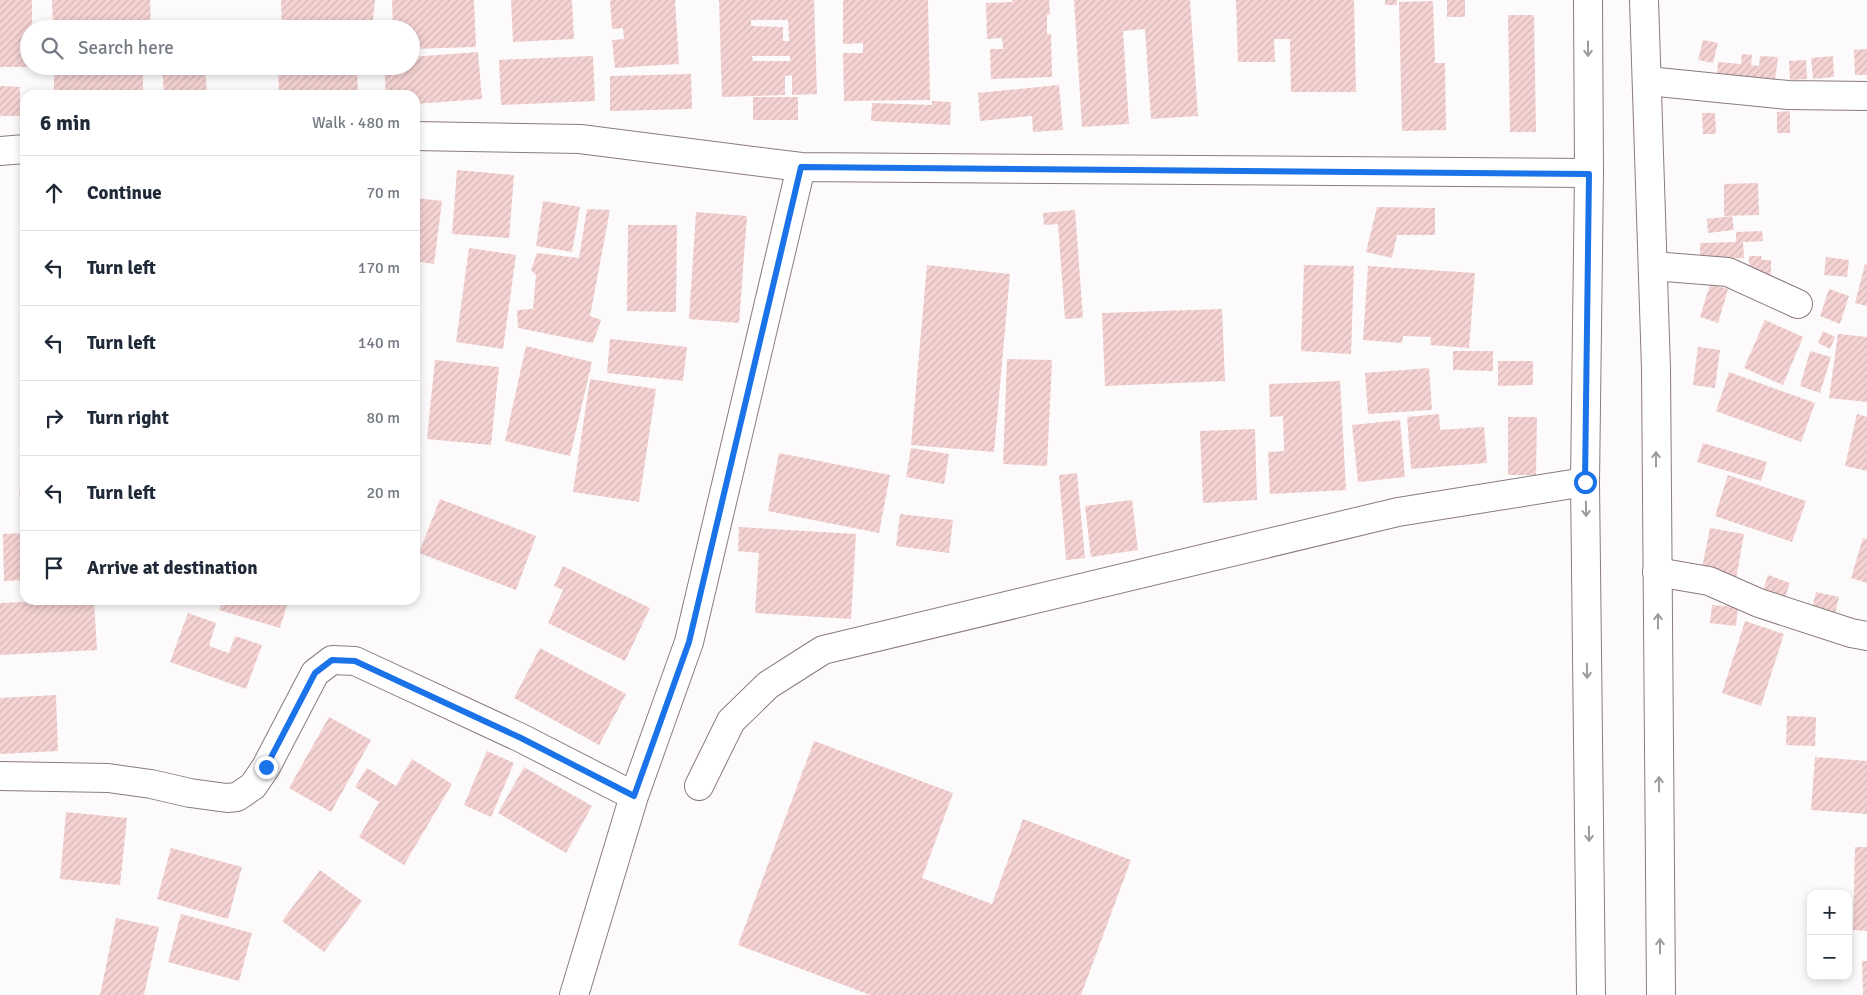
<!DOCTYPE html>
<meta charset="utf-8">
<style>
body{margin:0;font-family:Signika,sans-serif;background:#f6f6f7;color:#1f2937}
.controls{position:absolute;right:15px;bottom:15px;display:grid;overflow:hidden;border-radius:10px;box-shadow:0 2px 8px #0003}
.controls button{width:45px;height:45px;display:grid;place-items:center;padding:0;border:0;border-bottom:1px solid #e0e1e3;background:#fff;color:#1f2937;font:25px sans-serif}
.stop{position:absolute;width:15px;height:15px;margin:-11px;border:4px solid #1a73e8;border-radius:50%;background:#fff}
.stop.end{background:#1a73e8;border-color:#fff;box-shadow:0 1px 5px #0008}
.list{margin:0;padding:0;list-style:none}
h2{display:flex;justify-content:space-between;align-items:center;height:65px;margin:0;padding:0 20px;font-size:21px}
h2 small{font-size:16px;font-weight:400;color:#747a83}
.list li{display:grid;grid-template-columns:32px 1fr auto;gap:15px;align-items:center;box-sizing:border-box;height:75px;padding:0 20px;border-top:1px solid #e0e1e3}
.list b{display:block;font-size:19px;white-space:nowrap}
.list em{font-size:16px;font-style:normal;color:#747a83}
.icon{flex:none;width:28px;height:28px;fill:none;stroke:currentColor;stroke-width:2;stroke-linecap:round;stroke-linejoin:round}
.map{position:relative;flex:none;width:1867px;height:995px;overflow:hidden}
.search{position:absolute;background:#fff;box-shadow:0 2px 8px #0003;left:20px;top:20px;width:400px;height:55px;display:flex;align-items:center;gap:12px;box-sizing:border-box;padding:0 18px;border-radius:28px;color:#747a83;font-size:19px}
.panel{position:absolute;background:#fff;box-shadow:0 2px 8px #0003;left:20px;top:90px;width:400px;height:515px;border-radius:15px}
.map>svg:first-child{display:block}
</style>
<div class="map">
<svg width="1867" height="995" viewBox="0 0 1867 995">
<defs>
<pattern id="building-hatch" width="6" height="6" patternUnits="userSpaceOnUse" patternTransform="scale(1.25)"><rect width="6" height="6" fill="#f5d3d3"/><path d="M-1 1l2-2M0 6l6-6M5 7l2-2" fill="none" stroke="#d3b6b6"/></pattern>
</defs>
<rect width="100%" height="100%" fill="#fdfafb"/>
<!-- building -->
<path fill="url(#building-hatch)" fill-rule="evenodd" d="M0 0H32V29H29V67H0Z
M52 0H150L151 29H53Z
M281 0H375L372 29H282Z
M392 0H474L476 47 411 49V29H393Z
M511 0H572L574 39 513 42Z
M610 0H675L679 64 615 68 612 40 624 39 623 28 612 29Z
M719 0H814L817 94 792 95V75L785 76V95L722 97ZM751 20H788L789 41H783V27L751 26ZM752 56H790V61H753Z
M843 0H928L930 100 844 101 843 53H863V43L843 44Z
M1012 0H1049L1050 14 1047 15V34H1051L1052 77 991 79 990 49H1003L1002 38 987 39 986 3 1013 2Z
M1074 0H1190L1198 116 1151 119 1145 29 1123 31 1129 124 1082 127Z
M1236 0H1354L1356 92H1291L1290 39H1274L1275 62H1238Z
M1385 0H1397V5H1385Z
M1447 0H1465V17H1447Z
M1433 1 1435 63H1445L1446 130 1402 131 1399 2Z
M1508 15H1534L1536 132H1510Z
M1703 40 1718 43 1713 63 1698 60Z
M1867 49V75H1855L1854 50Z
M478 52 482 99 415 104V95H386L384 66H411V57Z
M1742 54 1752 55 1751 65 1759 66 1760 56 1778 57 1775 80 1717 75 1718 62 1741 64Z
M593 56 595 101 501 105 499 60Z
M1833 56 1834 77 1813 79 1811 58Z
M1806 60 1807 79 1790 80 1789 61Z
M54 66H143V95H54Z
M162 66H205L207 95H164Z
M278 66H357L358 95H279Z
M691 74 692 109 610 111V76Z
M1059 85 1063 130 1033 132 1032 116 980 121 978 93Z
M0 86 20 87V116H0Z
M753 97H798V120H753Z
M932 101 951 102 950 125 871 121 872 103 932 105Z
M1790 111V133H1777V112Z
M1702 113H1715L1716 134H1703Z
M457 170 514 175 509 238 452 234Z
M1758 183 1759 215 1724 216V184Z
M415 198 442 201 434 264 415 261Z
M543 201 580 207 572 252 536 246Z
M1377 207 1435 208V235H1397L1392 258 1366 252Z
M587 209 610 210 590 316 601 320 593 343 518 328 517 310 533 309 536 275 531 270 537 253 579 258Z
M1075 210 1083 318 1065 319 1058 224 1044 225 1043 213Z
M696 212 747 216 739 323 689 319Z
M1732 216 1734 230 1708 233 1707 219Z
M628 225H677L676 312 627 311Z
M1762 231 1763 241 1743 242 1744 258 1700 259V243L1736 242V232Z
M469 248 516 255 503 349 456 342Z
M1749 256H1761L1762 260H1771V275H1749Z
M1826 257 1849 260 1847 277 1824 275Z
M1865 264 1867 265V306L1855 303Z
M927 265 1010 274 994 452 911 445Z
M1304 265 1354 266 1351 354 1301 351Z
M1368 266 1475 273 1469 348 1430 345 1431 337 1403 336 1402 343 1363 340Z
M1710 284 1728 289 1718 323 1700 317Z
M1829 289 1849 296 1840 324 1820 316Z
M1222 309 1225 381 1105 386 1102 313Z
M1765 320 1803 337 1783 385 1744 368Z
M1823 331 1835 337 1830 349 1818 343Z
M1838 334 1867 337V402L1829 398Z
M610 339 687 347 683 381 607 373Z
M526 346 592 362 570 456 505 441Z
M1698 347 1720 350 1715 388 1693 385Z
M1453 351H1493V371L1453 370Z
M1810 351 1831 357 1820 393 1800 386Z
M1007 359 1052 360 1047 466 1003 464Z
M435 360 499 367 491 445 427 439Z
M1498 361H1533V385L1498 386Z
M1429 368 1432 410 1368 414 1365 373Z
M1729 372 1815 403 1801 442 1716 411Z
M590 379 656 389 639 502 573 492Z
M1340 381 1346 490 1270 494 1268 452 1284 451 1283 416 1270 417 1269 384Z
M1439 414 1440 430 1484 427 1487 463 1411 469 1407 417Z
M1857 414 1867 417V471L1845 466Z
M1508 417H1537L1536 475H1508Z
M1400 420 1405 477 1358 482 1352 425Z
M1255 429 1257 500 1203 503 1200 431Z
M1703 443 1767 462 1761 481 1697 462Z
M911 448 949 454 944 484 906 477Z
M24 451H25V497H19Z
M779 453 890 475 879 533 768 511Z
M1077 473 1085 558 1066 560 1059 475Z
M1728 475 1806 501 1792 542 1715 516Z
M440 499 536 536 516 590 419 553Z
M1132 500 1138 550 1091 557 1085 506Z
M900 514 953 520 949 553 896 546Z
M739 527 856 534 851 619 755 613 759 553 738 551Z
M1710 528 1744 534 1736 579 1701 573Z
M25 533V580L4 581 3 534Z
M1863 538 1867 539V583L1851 578Z
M563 566 650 608 625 661 548 623 563 590 554 586Z
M1768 575 1790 583 1785 598 1763 591Z
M1816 592 1839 597 1834 618 1811 613Z
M70 600H94L97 650 0 655V603Z
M222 600H286L288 601 280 628 219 610Z
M1712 605 1738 607 1736 626 1710 623Z
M188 613 216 623 209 646 229 653 235 636 262 645 246 689 170 662Z
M1745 621 1784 634 1761 706 1722 693Z
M540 648 626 694 599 745 514 698Z
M56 695 58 751 0 754V698Z
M1787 716 1816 717 1815 746 1786 745Z
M329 717 371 740 331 812 289 788Z
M814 741 953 793 922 878 992 904 1023 819 1131 860 1081 995H870L738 945Z
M487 751 514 763 491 817 464 805Z
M1815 757 1867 761V814L1811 810Z
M412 759 452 784 404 865 359 837 379 802 355 787 367 768 396 786Z
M524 767 592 806 566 853 498 813Z
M66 812 127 818 120 885 60 879Z
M1855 847H1867V931L1853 930Z
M171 848 242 867 228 919 157 899Z
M320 870 362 901 324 952 282 921Z
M181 914 252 933 239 981 168 962Z
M116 918 159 927 144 995H100Z
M1862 961H1867V995H1863Z"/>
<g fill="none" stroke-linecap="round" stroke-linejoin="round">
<!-- minor casing -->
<g stroke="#8a7b81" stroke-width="30">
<path id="minor" d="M1648 81 1788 95 1867 96
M415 136 580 139 801 167 1589 173
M0 151 25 149
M1653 266 1728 272 1798 304
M1657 572 1709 581 1759 603 1851 633 1867 636
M0 776 108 778 151 784 190 793 227 798 237 797 253 786 266 767 315 673 332 660 355 661 521 738 634 796
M699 786 731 721 768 685 823 650 1398 512 1585 482
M574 995 634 796 689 642 801 167"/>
</g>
<!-- major casing -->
<g stroke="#8a7b81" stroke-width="30">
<path id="major" d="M1588 0 1589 173 1585 482 1591 995
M1644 0 1656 369 1661 995"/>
</g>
<!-- minor -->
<use href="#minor" stroke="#fff" stroke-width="28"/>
<!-- major -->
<use href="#major" stroke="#fff" stroke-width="28"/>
</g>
<!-- one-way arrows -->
<defs><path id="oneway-shaft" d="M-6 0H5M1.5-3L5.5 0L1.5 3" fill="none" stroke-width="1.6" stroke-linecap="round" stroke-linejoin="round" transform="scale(1.25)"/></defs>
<g stroke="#9e9b9c">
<use href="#oneway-shaft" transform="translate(1588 49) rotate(90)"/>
<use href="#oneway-shaft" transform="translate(1656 459) rotate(-90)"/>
<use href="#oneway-shaft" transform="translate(1586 509) rotate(89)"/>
<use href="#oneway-shaft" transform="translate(1658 621) rotate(-90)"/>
<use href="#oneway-shaft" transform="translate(1587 671) rotate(89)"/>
<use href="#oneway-shaft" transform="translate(1659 784) rotate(-90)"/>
<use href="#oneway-shaft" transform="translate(1589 834) rotate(89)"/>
<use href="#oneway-shaft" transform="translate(1660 946) rotate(-90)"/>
</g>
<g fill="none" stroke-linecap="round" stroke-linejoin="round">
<!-- route -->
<path stroke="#1a73e8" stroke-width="6" d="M266 767 315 673 332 660 355 661 521 738 634 796 689 642 801 167 1589 174 1585 482"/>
</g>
</svg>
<div class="controls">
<button>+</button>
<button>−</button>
</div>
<div class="stop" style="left:1585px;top:482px"></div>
<div class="stop end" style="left:266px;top:767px"></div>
<div class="search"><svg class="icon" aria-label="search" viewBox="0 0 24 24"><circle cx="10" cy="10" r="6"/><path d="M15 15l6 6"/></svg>Search here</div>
<section class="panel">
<h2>6 min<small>Walk · 480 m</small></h2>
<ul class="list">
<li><svg class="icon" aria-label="ahead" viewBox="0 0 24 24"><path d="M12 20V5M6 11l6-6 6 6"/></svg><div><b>Continue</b></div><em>70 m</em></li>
<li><svg class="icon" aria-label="left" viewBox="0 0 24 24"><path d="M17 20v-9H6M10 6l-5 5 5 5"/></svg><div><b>Turn left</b></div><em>170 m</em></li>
<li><svg class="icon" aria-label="left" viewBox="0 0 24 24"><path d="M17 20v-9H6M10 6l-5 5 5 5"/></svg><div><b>Turn left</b></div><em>140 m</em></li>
<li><svg class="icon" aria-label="right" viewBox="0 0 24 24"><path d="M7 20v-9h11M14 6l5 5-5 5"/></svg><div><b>Turn right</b></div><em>80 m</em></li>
<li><svg class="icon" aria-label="left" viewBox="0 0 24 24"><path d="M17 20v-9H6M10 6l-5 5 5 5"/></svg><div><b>Turn left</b></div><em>20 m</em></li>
<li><svg class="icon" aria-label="arrive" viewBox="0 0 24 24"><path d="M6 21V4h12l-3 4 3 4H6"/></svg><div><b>Arrive at destination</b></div></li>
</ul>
</section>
</div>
